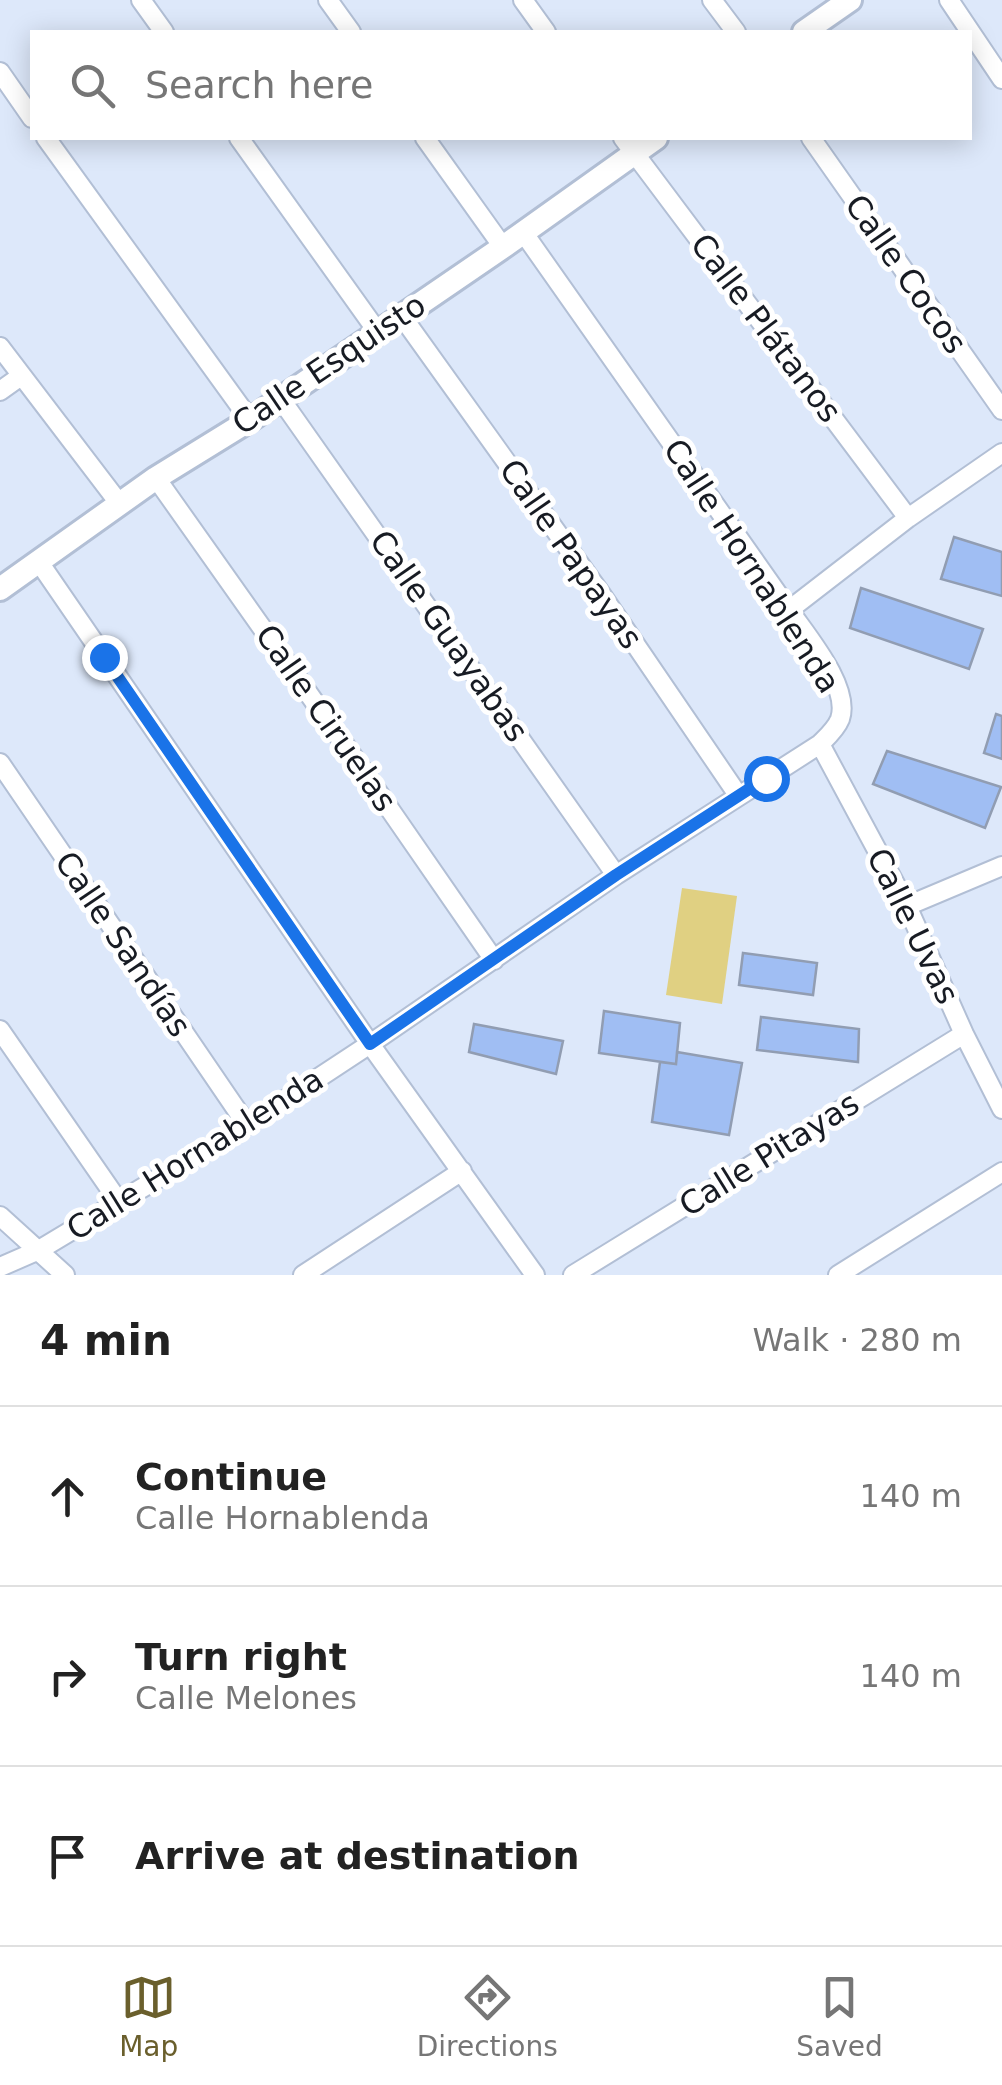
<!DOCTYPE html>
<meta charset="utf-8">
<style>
body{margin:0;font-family:"DejaVu Sans",sans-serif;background:#f6f6f6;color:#222}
.stop{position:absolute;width:30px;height:30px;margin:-22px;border:8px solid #1a73e8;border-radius:50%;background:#fff}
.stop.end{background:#1a73e8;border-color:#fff;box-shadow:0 2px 10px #0008}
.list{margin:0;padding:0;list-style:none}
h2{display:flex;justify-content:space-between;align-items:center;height:130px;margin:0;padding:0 40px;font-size:42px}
h2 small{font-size:32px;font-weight:400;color:#767676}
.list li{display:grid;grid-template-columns:65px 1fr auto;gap:30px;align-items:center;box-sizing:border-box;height:180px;padding:0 40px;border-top:2px solid #e0e0e0}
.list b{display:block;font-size:38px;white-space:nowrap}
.list p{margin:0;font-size:32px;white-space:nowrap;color:#767676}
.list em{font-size:32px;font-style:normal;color:#767676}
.icon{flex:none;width:55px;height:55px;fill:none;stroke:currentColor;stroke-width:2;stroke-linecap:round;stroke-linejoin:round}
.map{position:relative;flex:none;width:1002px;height:1275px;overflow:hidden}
.search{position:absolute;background:#fff;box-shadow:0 5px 25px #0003;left:30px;right:30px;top:30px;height:110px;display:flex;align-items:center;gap:25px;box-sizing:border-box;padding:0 35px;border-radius:0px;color:#767676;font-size:38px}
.sheet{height:670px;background:#fff}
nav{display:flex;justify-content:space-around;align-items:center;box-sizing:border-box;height:140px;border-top:2px solid #e0e0e0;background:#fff;font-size:28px;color:#767676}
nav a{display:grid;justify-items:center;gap:5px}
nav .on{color:#6a5f2c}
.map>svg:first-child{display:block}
</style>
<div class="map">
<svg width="1002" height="1275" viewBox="0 0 1002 1275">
<rect width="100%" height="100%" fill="#dde8fa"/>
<!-- grass -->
<path fill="#e0d082" d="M682 888 737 896 722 1004 666 995Z"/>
<!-- building -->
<path fill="#a0bef3" stroke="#919db2" stroke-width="2.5" d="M954 537 1002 552V596L941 579Z
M861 588 983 629 969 669 850 628Z
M996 714 1002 716V759L984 753Z
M887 751 1001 787 985 828 873 784Z
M743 953 817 963 813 995 739 985Z
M604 1011 680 1023 676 1064 599 1053Z
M761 1017 859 1029 858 1062 757 1050Z
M474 1024 563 1041 556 1074 469 1052Z
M677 1052 742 1063 729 1135 652 1122 660 1062 676 1064Z"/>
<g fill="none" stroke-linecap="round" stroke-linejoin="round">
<!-- minor casing -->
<g stroke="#b2bfd5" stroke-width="22">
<path id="minor" d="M141 0 164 32
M328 0 351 32
M523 0 546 32
M712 0 736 32
M949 0 1002 79
M0 72 32 118
M46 138 250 420
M239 138 377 331
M425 138 503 247
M623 138 908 518
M811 138 1002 410
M401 315 601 594 738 795
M0 347 119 503
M0 391 21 376
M280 398 616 875
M156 478 364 772 494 960
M39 562 370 1044 535 1275
M789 610 908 518 1002 453
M820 744 907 906 964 1034 1002 1109
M0 763 247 1125
M907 906 1002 866
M0 1030 119 1202
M0 1216 65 1275
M0 1267 39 1250 247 1125 370 1044 616 875 820 744C827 737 836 729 840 719 851 687 806 635 789 610L523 232
M303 1275 462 1171
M573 1275 964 1034
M838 1275 1002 1172"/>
</g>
<!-- tertiary casing -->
<g stroke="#b2bfd5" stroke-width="28">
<path id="tertiary" d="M804 32 850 0
M0 589 156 478 250 420 503 247 656 138"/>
</g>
<!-- minor -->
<use href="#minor" stroke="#fff" stroke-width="18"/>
<!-- tertiary -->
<use href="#tertiary" stroke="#fff" stroke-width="22"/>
</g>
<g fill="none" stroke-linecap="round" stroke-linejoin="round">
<!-- route -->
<path stroke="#1a73e8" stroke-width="12" d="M104 657 370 1044 616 875 766 778"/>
</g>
<g text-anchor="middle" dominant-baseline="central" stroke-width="10" stroke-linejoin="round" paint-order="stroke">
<!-- street labels -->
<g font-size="32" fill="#171b23" stroke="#fff">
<text transform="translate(906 274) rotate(55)">Calle Cocos</text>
<text transform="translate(766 328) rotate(53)">Calle Plátanos</text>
<text transform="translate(329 364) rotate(-34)">Calle Esquisto</text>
<text transform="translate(571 554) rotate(55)">Calle Papayas</text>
<text transform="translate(752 566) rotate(57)">Calle Hornablenda</text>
<text transform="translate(449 636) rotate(55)">Calle Guayabas</text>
<text transform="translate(326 718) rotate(55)">Calle Ciruelas</text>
<text transform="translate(913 926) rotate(64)">Calle Uvas</text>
<text transform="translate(123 944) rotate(56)">Calle Sandías</text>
<text transform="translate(195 1154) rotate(-32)">Calle Hornablenda</text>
<text transform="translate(769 1154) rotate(-32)">Calle Pitayas</text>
</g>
</g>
</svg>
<div class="stop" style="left:766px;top:778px"></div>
<div class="stop end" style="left:104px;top:657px"></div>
<div class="search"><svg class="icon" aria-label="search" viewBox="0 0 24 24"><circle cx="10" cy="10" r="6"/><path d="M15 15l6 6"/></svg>Search here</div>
</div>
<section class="sheet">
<h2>4 min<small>Walk · 280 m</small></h2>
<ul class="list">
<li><svg class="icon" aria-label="ahead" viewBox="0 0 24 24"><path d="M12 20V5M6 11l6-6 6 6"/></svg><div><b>Continue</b><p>Calle Hornablenda</p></div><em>140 m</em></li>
<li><svg class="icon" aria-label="right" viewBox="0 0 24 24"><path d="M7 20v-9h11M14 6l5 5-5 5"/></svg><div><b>Turn right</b><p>Calle Melones</p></div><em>140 m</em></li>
<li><svg class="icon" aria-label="arrive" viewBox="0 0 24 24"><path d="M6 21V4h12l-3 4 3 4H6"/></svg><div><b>Arrive at destination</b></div></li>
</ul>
</section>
<nav>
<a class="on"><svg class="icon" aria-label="map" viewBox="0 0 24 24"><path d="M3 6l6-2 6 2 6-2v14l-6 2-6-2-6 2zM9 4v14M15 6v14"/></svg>Map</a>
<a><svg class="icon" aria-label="directions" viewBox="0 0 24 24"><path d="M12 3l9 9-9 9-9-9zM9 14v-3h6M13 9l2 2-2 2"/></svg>Directions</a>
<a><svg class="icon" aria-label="saved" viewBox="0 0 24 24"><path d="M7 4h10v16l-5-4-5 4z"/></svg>Saved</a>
</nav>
